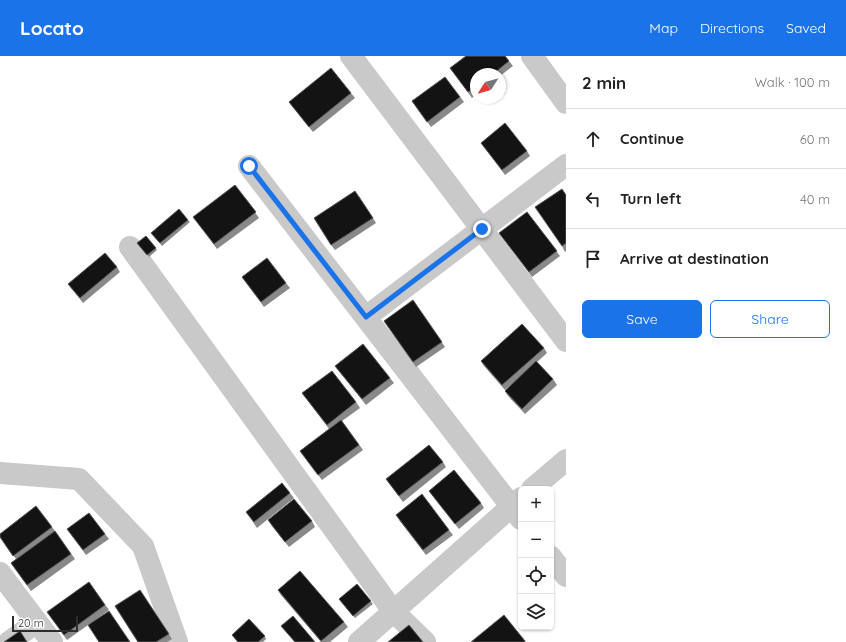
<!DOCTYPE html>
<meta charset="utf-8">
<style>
body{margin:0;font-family:Quicksand,sans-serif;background:#f6f6f6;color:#222}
.controls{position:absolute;right:12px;bottom:12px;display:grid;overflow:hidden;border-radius:6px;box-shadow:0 1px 3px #0004}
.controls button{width:36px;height:36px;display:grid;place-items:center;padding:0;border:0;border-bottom:1px solid #e0e0e0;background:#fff;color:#222;font:20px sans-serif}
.compass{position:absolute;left:470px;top:12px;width:36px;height:36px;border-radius:50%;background:#fff;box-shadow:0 1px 3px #0004;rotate:234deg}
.scale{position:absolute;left:12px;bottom:10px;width:66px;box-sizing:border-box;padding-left:4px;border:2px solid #2c2c2c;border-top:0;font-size:11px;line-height:14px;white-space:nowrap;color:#2c2c2c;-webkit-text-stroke:3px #fff;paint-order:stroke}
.stop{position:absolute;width:12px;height:12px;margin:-9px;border:3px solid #1a73e8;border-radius:50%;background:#fff}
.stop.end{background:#1a73e8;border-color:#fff;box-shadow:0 1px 4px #0008}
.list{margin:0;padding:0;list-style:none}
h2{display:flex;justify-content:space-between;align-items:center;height:52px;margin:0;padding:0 16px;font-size:17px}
h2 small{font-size:13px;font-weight:400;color:#767676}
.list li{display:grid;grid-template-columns:26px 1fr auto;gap:12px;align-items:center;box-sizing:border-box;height:60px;padding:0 16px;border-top:1px solid #e0e0e0}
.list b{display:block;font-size:15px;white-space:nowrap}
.list em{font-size:13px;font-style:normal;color:#767676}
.actions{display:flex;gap:8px;padding:12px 16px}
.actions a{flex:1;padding:9px 0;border:1px solid #1a73e8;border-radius:6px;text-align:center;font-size:14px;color:#1a73e8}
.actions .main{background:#1a73e8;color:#fff}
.icon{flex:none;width:22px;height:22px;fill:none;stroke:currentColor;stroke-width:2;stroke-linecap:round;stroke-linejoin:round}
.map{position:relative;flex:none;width:566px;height:586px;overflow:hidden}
header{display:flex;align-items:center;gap:24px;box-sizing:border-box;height:56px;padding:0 20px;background:#1a73e8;color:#fff}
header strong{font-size:19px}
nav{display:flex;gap:22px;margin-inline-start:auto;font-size:14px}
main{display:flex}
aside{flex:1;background:#fff}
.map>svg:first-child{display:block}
</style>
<header>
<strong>Locato</strong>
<nav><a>Map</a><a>Directions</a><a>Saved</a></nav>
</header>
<main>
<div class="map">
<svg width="566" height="586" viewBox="0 0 566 586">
<rect width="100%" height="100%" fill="#fff"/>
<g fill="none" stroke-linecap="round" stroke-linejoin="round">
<!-- minor -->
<path stroke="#c9c9c9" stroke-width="22" d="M351 0 566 285
M532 0 566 47
M249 110 521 463
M130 191 393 555 425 586
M366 261 566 109
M0 417 79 423 143 490 177 586
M532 433 566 404
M551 501 566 520
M0 517 52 586
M9 586 37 566
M359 586 521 442"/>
</g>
<!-- wall -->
<path fill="#898989" d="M505 0 513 10 500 20V18H476V38L472 42 450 12Z
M445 21 464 46 431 71 412 45Z
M351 37 355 42 313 76 289 46Z
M481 87 527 95 530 100 505 119Z
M235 129 259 162 217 193 197 166Z
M566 139V195L565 196 562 190Z
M359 140 376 167 335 194 331 189Z
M527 156 560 200 532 221 499 177Z
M188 164 190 166 162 190 151 177Z
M146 180 157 194 149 201 137 187Z
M117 211 120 216 83 247 68 228Z
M242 221 286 227 290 232 264 251Z
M413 244 445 291 416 311 384 265Z
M544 292 547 297 537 306 553 323 557 329 525 358 508 340 505 335 511 329 505 334 484 310 481 305Z
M335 310 390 322 394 327 366 349Z
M306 342 356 346 360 352 342 365 363 394 322 424 300 395 329 373Z
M443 406 446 411 403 446 386 423Z
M429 435 481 447 484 452 459 473Z
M290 437 294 442 257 472 246 456Z
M36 450 55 475 75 503 31 535 11 507 16 503 0 481Z
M399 464 449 474 453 479 426 499Z
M312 465 315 471 289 491 271 469Z
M67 473 105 478 109 483 86 499Z
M89 526 109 554 67 584 47 556Z
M357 528 373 548 355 562 339 543Z
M140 534 172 583 167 586H138Z
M278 534 344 566 348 571 330 586H321L281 539Z
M232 579 265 580 266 583 263 586H238Z"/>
<!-- building -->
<path fill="#131313" stroke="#5a5a5a" d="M466 0H505L509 5 493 18H476V31L468 36 450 12Z
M331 12 351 37 309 71 289 46Z
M445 21 460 41 427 66 412 45Z
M505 67 527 95 502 114 481 87Z
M235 129 256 156 214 188 193 161Z
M562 133 566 139V187L562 190 535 151Z
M355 135 373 162 331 189 314 162Z
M179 153 188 164 160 187 151 177Z
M527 156 557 195 529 216 499 177Z
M146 180 156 192 147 199 137 187Z
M105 197 117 211 80 242 68 228Z
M267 202 286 227 261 246 242 221Z
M413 244 442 286 413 306 384 265Z
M522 268 544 292 502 329 481 305Z
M363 288 390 322 362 343 335 310Z
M536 305 553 323 522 353 505 335Z
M332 315 356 346 327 369 302 337Z
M341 364 359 389 318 419 300 395Z
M429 389 443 406 399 440 386 423Z
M454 414 481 447 455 468 429 435Z
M282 427 290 437 254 466 246 456Z
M422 438 449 474 423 494 396 459Z
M294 443 312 465 285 486 268 464Z
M36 450 52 471 13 500 0 481V478Z
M89 457 105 478 83 494 67 473Z
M55 475 71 498 27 529 11 507Z
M300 515 344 566 321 585 278 534Z
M89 526 105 549 64 579 47 556Z
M357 528 371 545 353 560 339 543Z
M140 534 169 578 156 586H138L115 550Z
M109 555 130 586H99L88 569Z
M504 559 525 585V586H471Z
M293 560 315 586H295L281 570Z
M249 563 265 580 258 586H238L232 579Z
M409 569 423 586H388Z
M20 575 27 586H4Z"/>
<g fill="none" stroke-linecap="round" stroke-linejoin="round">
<!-- route -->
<path stroke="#1a73e8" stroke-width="5" d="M249 110 366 261 482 173"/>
</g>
</svg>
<div class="controls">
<button>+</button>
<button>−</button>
<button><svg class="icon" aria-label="locate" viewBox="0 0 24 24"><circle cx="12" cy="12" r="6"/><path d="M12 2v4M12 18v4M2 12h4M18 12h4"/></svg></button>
<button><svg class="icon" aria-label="layers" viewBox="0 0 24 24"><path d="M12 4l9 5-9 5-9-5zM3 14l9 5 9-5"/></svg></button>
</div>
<svg class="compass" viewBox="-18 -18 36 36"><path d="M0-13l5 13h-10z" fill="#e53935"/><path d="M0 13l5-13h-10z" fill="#767676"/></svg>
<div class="scale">20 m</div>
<div class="stop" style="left:249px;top:110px"></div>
<div class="stop end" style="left:482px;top:173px"></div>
</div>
<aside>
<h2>2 min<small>Walk · 100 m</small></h2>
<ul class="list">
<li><svg class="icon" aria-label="ahead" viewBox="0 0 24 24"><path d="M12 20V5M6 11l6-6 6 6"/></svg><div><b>Continue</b></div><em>60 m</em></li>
<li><svg class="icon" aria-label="left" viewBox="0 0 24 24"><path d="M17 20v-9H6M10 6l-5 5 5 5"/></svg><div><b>Turn left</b></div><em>40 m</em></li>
<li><svg class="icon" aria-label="arrive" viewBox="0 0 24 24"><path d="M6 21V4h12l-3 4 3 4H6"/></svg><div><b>Arrive at destination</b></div></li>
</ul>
<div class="actions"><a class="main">Save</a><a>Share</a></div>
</aside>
</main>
